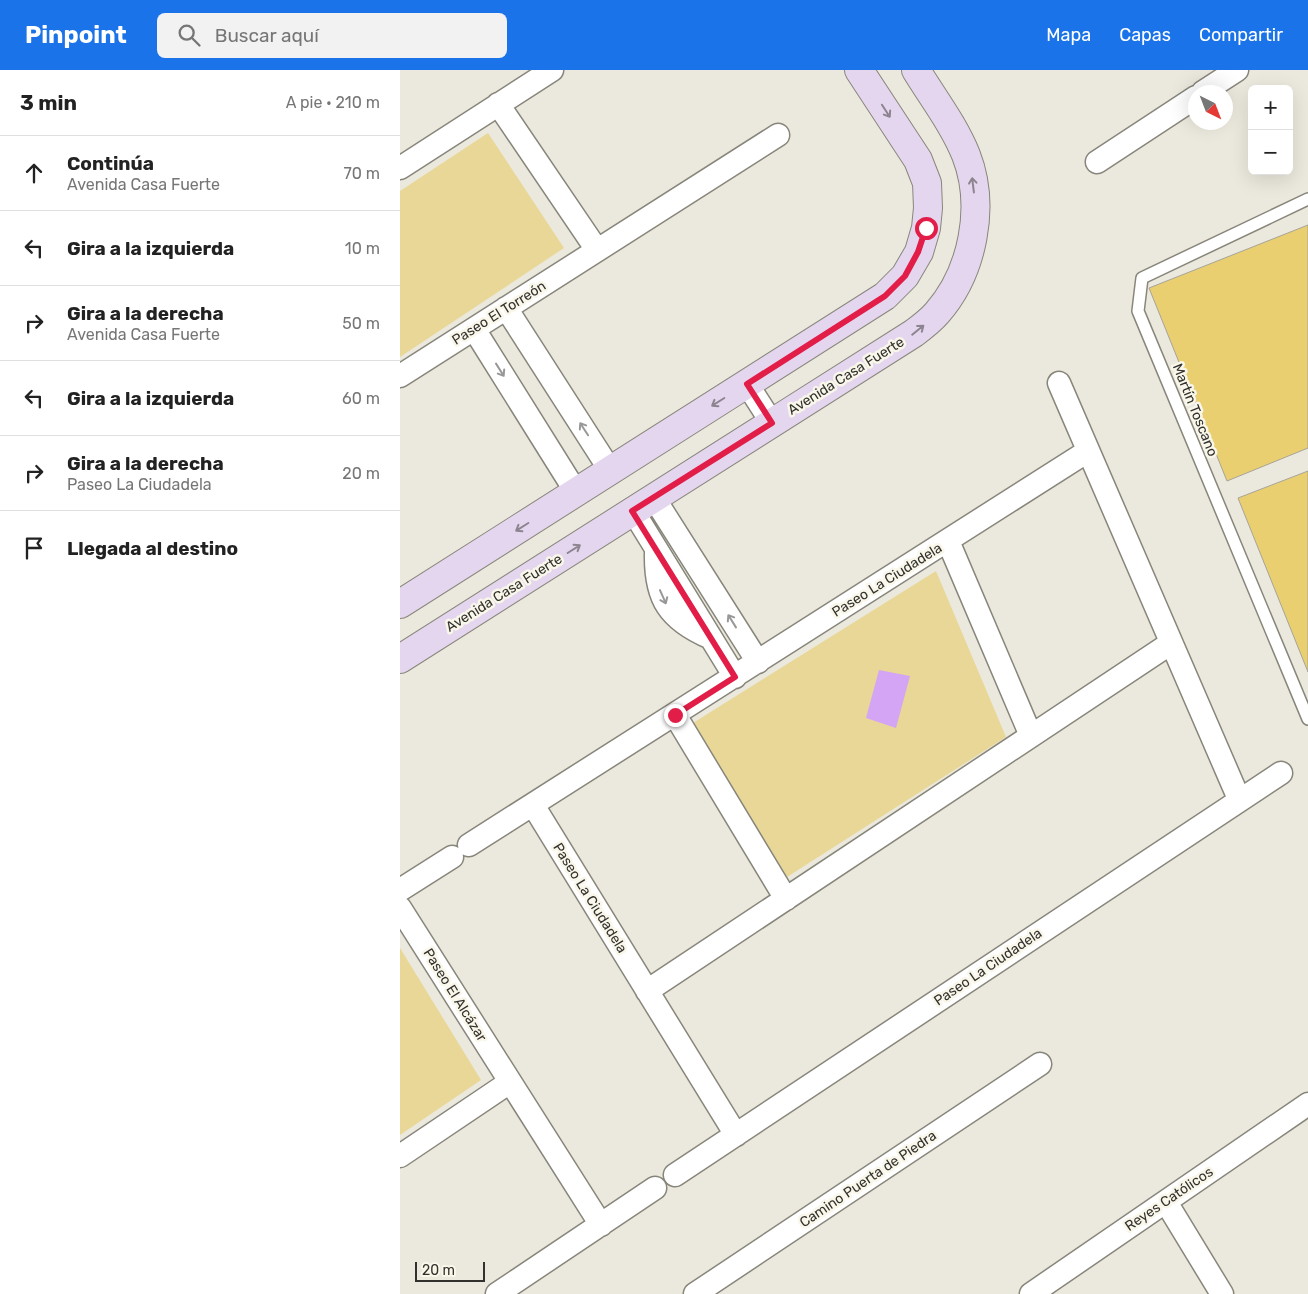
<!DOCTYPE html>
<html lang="es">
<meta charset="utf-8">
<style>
body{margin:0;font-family:Rubik,sans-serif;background:#f2f2f2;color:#222}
.controls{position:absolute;right:15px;top:15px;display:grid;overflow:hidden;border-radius:8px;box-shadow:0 5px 20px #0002}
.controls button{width:45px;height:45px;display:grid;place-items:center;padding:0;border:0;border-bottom:1px solid #e0e0e0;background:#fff;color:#222;font:25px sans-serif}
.compass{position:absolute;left:788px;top:15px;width:45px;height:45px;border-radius:50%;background:#fff;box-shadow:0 5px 20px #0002;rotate:138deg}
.scale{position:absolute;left:15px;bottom:12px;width:70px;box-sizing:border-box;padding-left:5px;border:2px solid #32312d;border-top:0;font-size:14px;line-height:18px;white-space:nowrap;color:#32312d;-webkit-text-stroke:4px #f9f6ea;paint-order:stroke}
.stop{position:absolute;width:15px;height:15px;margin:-11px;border:4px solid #e11d48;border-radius:50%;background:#fff}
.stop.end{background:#e11d48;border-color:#fff;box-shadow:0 1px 5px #0008}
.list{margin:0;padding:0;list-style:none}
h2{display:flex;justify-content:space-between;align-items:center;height:65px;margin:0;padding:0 20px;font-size:21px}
h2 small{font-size:16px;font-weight:400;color:#767676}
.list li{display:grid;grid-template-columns:32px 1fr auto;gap:15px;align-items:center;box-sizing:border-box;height:75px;padding:0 20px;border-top:1px solid #e0e0e0}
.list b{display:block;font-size:19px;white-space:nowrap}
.list p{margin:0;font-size:16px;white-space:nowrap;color:#767676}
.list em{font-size:16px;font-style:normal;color:#767676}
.icon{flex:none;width:28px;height:28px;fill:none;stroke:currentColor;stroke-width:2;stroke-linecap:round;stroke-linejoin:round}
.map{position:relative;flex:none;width:908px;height:1224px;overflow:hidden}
header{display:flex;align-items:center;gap:30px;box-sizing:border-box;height:70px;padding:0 25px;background:#1a73e8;color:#fff}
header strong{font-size:24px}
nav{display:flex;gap:28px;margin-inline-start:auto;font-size:18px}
.search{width:350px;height:45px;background:#f2f2f2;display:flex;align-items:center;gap:12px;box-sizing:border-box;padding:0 18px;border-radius:8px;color:#767676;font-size:19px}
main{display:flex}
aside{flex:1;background:#fff}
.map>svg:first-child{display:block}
</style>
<header>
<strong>Pinpoint</strong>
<div class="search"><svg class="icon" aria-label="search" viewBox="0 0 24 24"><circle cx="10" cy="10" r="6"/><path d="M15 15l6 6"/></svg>Buscar aquí</div>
<nav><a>Mapa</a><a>Capas</a><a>Compartir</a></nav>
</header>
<main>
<aside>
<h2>3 min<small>A pie · 210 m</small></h2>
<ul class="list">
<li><svg class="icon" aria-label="ahead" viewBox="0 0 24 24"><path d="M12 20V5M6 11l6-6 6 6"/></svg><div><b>Continúa</b><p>Avenida Casa Fuerte</p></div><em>70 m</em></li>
<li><svg class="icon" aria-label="left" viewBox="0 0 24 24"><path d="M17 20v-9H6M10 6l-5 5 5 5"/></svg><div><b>Gira a la izquierda</b></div><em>10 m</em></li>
<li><svg class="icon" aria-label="right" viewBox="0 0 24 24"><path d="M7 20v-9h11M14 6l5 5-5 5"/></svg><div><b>Gira a la derecha</b><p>Avenida Casa Fuerte</p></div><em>50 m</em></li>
<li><svg class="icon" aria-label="left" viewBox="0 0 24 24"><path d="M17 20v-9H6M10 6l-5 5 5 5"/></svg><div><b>Gira a la izquierda</b></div><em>60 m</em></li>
<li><svg class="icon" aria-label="right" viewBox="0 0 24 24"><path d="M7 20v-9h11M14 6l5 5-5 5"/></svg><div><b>Gira a la derecha</b><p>Paseo La Ciudadela</p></div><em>20 m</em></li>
<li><svg class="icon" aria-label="arrive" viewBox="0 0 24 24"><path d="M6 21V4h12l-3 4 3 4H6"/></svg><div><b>Llegada al destino</b></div></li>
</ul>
</aside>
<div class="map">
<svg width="908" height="1224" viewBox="0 0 908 1224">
<rect width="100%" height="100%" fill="#ebe8dd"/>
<!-- green -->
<path fill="#e9d797" d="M88 63 164 178 0 287V121Z
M536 501 606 667 387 807 293 653Z
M0 878 81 1010 0 1065Z"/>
<!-- water -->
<path fill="#d3a5f4" d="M479 600 510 606 496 658 466 648Z"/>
<!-- building -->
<path fill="#e9cf6f" stroke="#a7a499" d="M908 155V378L827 411 749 218Z
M908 401V602L838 428Z"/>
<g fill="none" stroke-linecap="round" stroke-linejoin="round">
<!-- lane casing -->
<g stroke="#88867b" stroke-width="14">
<path id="lane" d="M908 129 742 208 738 241 908 649"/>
</g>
<!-- street casing -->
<g stroke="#88867b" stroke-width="25">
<path id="street" d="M803 22 837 0
M98 34 197 180
M697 92 796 27
M0 98 152 0
M106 238 210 400
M74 259 176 422
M0 306 378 65
M659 313 839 729
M347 314 372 353
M254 428 358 592
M233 441 335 607
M548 471 631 666
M256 483C255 529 269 550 311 568
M275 645 386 829
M133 735 336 1065
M69 775 688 381
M0 820 52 787
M0 838 201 1155
M247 921 771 573
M0 1086 110 1012
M275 1105 881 703
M766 1132 822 1224
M97 1224 255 1118
M295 1224 640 994
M631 1224 908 1034"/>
</g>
<!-- secondary casing -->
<g stroke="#88867b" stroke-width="30">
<path id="secondary" d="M0 534 485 226 505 206 519 182 526 158 528 138 527 113 518 90 459 0
M0 589 514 263C522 257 531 250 537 243 573 202 586 136 566 85 554 55 533 28 516 0"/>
</g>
<!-- lane -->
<use href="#lane" stroke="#fff" stroke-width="11"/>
<!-- street -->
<use href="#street" stroke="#fff" stroke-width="22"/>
<!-- secondary -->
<use href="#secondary" stroke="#e5d6f0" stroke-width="28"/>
</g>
<!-- one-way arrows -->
<defs><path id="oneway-shaft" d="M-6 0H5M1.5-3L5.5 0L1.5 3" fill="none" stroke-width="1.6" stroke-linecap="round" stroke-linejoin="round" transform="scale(1.25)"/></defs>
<g stroke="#8c848e">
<use href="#oneway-shaft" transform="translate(486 41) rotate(57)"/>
<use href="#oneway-shaft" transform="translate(573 115) rotate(-97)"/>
<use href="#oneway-shaft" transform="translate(518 260) rotate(-39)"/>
<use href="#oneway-shaft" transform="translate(318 332) rotate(148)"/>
<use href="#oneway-shaft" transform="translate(122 457) rotate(148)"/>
<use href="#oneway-shaft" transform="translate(174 479) rotate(-32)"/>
</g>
<g stroke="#989896">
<use href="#oneway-shaft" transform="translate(100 300) rotate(58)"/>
<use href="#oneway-shaft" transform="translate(184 359) rotate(-123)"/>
<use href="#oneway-shaft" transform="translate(263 527) rotate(66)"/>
<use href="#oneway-shaft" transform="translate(332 551) rotate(-122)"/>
</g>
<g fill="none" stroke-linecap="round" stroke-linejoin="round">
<!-- route -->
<path stroke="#e11d48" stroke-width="6" d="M275 645 335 607 232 441 372 353 347 314 485 226 505 206 518 182 526 158"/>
</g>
<g text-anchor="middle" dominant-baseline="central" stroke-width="5" stroke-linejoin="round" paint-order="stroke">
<!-- street labels -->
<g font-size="14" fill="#32312d" stroke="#f9f6ea">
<text transform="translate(99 243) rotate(-32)">Paseo El Torreón</text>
<text transform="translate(446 306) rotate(-32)">Avenida Casa Fuerte</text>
<text transform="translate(795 340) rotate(68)">Martín Toscano</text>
<text transform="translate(487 510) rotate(-32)">Paseo La Ciudadela</text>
<text transform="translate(104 523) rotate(-32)">Avenida Casa Fuerte</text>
<text transform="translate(190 828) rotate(58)">Paseo La Ciudadela</text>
<text transform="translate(588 897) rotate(-34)">Paseo La Ciudadela</text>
<text transform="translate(55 925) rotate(58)">Paseo El Alcázar</text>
<text transform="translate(468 1109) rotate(-34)">Camino Puerta de Piedra</text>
<text transform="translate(769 1129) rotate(-34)">Reyes Católicos</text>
</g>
</g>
</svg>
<div class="controls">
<button>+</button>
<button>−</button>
</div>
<svg class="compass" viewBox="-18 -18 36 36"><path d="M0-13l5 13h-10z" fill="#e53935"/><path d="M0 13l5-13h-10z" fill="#767676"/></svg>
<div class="scale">20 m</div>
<div class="stop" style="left:526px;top:158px"></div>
<div class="stop end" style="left:275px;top:645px"></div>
</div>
</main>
